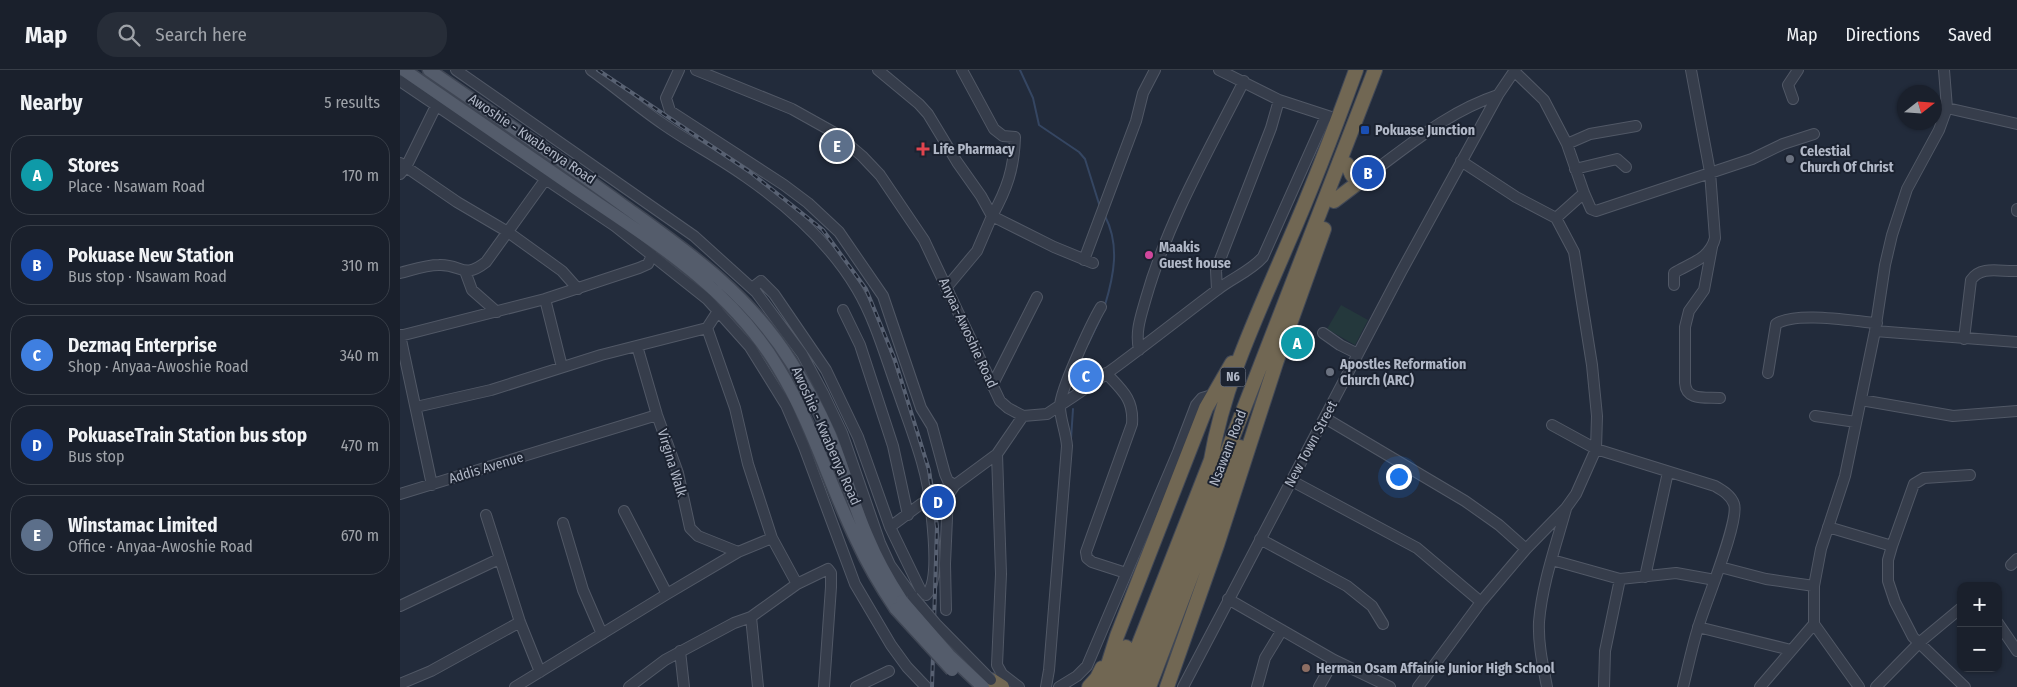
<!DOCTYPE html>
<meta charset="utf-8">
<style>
body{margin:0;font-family:"Fira Sans Condensed",sans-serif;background:#272d38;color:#f1f3f6}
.controls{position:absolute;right:15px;bottom:15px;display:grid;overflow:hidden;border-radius:10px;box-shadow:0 1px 4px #0004}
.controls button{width:45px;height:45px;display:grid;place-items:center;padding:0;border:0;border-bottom:1px solid #383e48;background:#1a202c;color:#f1f3f6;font:25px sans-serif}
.compass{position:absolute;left:1497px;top:15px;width:45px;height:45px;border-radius:50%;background:#1a202c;box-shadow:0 1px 4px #0004;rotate:73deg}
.you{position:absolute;left:998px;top:406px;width:18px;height:18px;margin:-12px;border:4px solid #fff;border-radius:50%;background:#1a73e8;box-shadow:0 0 0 8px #1a73e833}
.badge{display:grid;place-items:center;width:32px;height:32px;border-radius:50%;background:#84abf8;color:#fff;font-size:16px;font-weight:700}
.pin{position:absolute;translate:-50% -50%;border:2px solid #fff;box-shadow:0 1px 5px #0006}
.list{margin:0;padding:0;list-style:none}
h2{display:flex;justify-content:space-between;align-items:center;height:65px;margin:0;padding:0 20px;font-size:21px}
h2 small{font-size:16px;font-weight:400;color:#9fa3a9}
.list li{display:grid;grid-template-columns:32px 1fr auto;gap:15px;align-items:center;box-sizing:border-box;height:80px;margin:0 10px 10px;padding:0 10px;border:1px solid #383e48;border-radius:20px}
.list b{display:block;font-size:19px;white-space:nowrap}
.list p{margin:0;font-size:16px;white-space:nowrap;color:#9fa3a9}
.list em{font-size:16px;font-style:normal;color:#9fa3a9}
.icon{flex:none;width:28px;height:28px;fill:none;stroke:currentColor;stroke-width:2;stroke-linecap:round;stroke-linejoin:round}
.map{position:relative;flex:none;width:1617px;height:617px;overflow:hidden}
header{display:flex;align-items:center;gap:30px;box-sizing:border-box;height:70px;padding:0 25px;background:#1a202c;border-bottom:1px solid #383e48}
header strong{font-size:24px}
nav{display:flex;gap:28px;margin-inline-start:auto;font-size:18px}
.search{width:350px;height:45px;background:#272d38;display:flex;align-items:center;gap:12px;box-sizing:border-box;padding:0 18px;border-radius:20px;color:#9fa3a9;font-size:19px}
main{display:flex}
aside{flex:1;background:#1a202c}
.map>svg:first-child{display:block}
</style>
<header>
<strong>Map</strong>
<div class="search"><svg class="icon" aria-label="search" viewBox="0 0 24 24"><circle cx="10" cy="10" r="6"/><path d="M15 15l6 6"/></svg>Search here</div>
<nav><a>Map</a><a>Directions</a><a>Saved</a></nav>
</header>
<main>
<aside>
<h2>Nearby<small>5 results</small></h2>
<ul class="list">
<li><span class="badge" style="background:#0f9aa8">A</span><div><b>Stores</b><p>Place · Nsawam Road</p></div><em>170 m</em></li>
<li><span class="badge" style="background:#1a4fb4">B</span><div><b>Pokuase New Station</b><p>Bus stop · Nsawam Road</p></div><em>310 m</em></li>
<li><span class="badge" style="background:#3f7fe0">C</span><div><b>Dezmaq Enterprise</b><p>Shop · Anyaa-Awoshie Road</p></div><em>340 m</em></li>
<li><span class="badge" style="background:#1a4fb4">D</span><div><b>PokuaseTrain Station bus stop</b><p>Bus stop</p></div><em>470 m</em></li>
<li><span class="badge" style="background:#5c6f8a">E</span><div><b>Winstamac Limited</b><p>Office · Anyaa-Awoshie Road</p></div><em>670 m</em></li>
</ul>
</aside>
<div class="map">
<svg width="1617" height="617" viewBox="0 0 1617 617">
<rect width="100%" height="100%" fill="#222b3b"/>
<!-- green -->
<path fill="#24383c" d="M941 235 968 250 955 275 927 259Z"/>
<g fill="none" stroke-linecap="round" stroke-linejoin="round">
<!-- stream -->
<path stroke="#354662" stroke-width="2" d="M620 0 633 28 639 55 679 82 685 89 700 137
M705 146C720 175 714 205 705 235
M688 274 700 249
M674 319 678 297
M671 369 673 339"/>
<!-- minor casing -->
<g stroke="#515866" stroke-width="12">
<path id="minor" d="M56 0 294 166 356 222 402 284 423 323 442 363 480 473 490 495 513 527
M191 0C215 17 238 37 263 54 290 73 320 88 346 107 389 137 430 173 457 219 476 251 486 289 499 324 512 362 528 400 531 440 533 459 540 512 526 525L522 523 490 457 521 434
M279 0 266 28 270 41 384 115 408 133 439 162 483 226 521 338 532 356 545 404 548 411 555 415
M296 0 392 39 435 63 462 86 480 105 524 170 600 331 608 338 623 346 647 344 659 336C714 301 765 259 817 220 832 208 851 201 863 187L926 46
M478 0 519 34 528 44 557 92 581 126 592 146 577 181 546 218
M562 0 594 59 603 66 615 67C614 99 607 119 592 146L654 177 693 193
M819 0 879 30 931 47
M1114 1 1144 30 1167 74 1184 123 1191 139 1196 141 1352 89 1383 74 1414 64
M0 11 215 156 307 229 350 277 386 335 404 377 455 514 491 575 507 597 526 617
M1393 29 1388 15 1398 0
M1547 38 1617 54
M1167 74 1190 64 1236 56
M0 93 57 132 108 162 162 201 178 219
M1175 99 1217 89 1226 97
M0 104 6 97 36 36
M967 106C1010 75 1047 42 1098 25
M1617 141V139
M1156 148 1184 123
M1312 177 1304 220 1289 241 1285 257V313C1286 331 1305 327 1320 328
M684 190 736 51 743 23 755 0
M65 201 72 220 97 242
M0 203C12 200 26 195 39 195 62 194 63 210 86 192L145 110
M1274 215V203C1290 193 1310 189 1315 168L1310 102 1291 0
M352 218 361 211 374 224 426 300 458 367 490 457
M817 220 816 200 871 58 879 30
M145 229 162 297
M443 240 460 275 493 376 508 445
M307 258 335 338 348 394 372 468 397 514
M1475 261 1617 272
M923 263 940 275 958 284
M0 265 32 415
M0 266 145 229 239 198 248 194 252 185
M1564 269 1571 210C1581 195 1601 202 1617 201
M237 276 257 345 278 403 290 458 298 466 338 482
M739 280C735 261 741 246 746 228 768 151 808 82 844 11
M706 303C722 320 734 329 732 354L686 482 687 488 692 492 726 503
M1368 303 1376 254C1396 241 1452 251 1477 253
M592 316 637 227
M1461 330 1553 346 1617 341
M16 337 91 320 201 285 307 258 318 241
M1415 346 1456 352
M925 348 1065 431 1099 455 1126 479
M1152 355 1196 379 1315 416C1322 420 1331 425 1334 434 1340 451 1304 536 1298 558 1292 577 1288 597 1283 617
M597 384 601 504 597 595 602 604 619 617
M892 411 1017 478 1081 532
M0 424 257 345
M224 441 267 524
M86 445 120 552 140 602
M163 453 183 520 202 564
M1428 457 1492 476
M860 469 947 516 972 536 983 554
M1152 490 1220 509 1276 503 1315 510
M1611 495 1617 489
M1320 497 1366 509 1414 516
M1245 507 1268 402
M828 529 934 590 990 617
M0 536 99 489
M546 540 545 494 548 425 555 415 597 384 623 346
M351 547 358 617
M1598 553 1617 581
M1298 557 1391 580
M280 581 284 617
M0 614 31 601 120 552
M115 617 267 524 338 482 372 468
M229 617 265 590 334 553 351 547 397 514 428 499 431 503V517L424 617
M456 617 489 601
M646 617 649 600 667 376C666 362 660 349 660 337 659 322 692 252 701 237
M659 617 677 606 687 596 778 382 796 335 802 328 812 325
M783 617 1001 202 1098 25 1115 0
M857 617 865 588 882 560
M919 617 934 590
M1018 617 1081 532 1126 479 1166 438 1176 424 1196 379 1197 346 1192 295 1174 182 1156 148 1116 127 1061 91
M1147 617C1143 596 1138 574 1139 552 1142 514 1156 475 1166 439
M1204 617 1205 581 1220 509
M1360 617 1414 554
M1459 617 1414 554V516L1421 479 1445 406 1475 261 1485 195 1492 165 1507 119 1539 60 1547 38 1544 0
M1476 617 1520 572 1561 538
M1565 617 1513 567 1495 532 1488 511V490L1492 476 1514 414 1524 408 1570 405"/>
</g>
<!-- major casing -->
<g stroke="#3f4654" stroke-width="15">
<path id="major" d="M4 0C62 40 120 80 178 120 253 171 332 219 379 299 412 353 429 414 457 471 468 495 481 517 496 539
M29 0C94 45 160 89 224 136 288 182 348 223 391 292 406 315 419 340 430 365 444 399 453 435 468 468 477 490 489 511 502 531"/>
</g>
<!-- highway casing -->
<g stroke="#414856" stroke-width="16">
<path id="highway" d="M947 94 952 105 960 107 967 106
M934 131 967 106
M591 610 602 617
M689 617 697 608 702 598
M701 617 717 566 806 338 832 293
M711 617 726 577
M722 617 811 390C824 313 858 244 888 173 913 116 935 58 956 0
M736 617 975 0
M749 617 840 377
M767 617 817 475 876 293 924 159"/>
</g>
<!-- minor -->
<use href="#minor" stroke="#363d4b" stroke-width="10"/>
<!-- major -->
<use href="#major" stroke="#545c6b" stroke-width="12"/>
<!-- highway -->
<use href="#highway" stroke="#716753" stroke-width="14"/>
<!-- rail casing -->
<g stroke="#586172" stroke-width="4">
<path id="rail" d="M198 0 350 102 423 160 466 219 495 290 529 400 537 457 532 617"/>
</g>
<!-- rail -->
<use href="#rail" stroke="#1b2230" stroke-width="2" stroke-dasharray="5.5" stroke-linecap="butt"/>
<!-- minor-bridge casing -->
<g stroke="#515866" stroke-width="12" stroke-linecap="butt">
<path id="minor-bridge" d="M513 527 536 554 591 610"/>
</g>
<!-- major-bridge casing -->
<g stroke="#3f4654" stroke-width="15" stroke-linecap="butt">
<path id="major-bridge" d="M502 531 549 585 583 617
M496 539 552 600"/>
</g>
<!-- minor-bridge -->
<use href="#minor-bridge" stroke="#363d4b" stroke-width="10"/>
<!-- major-bridge -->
<use href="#major-bridge" stroke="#545c6b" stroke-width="12"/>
</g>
<!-- markers -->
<rect fill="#1a4fb4" stroke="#1b2230" stroke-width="2" x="960" y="55" width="10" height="10" rx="2.5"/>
<path fill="#e0444e" stroke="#1b2230" stroke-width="2" d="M520.5 71.5h5v5h5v5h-5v5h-5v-5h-5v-5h5z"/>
<g fill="#6b7280" stroke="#1b2230" stroke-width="2">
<circle cx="1390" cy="89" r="5"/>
<circle cx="930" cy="302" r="5"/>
</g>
<circle fill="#d1479c" stroke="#1b2230" stroke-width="2" cx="749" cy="185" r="5"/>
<circle fill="#8d6e63" stroke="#1b2230" stroke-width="2" cx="906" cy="598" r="5"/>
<g text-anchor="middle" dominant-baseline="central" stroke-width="4" stroke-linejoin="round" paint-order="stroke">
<!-- shield labels -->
<rect fill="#1b2230" stroke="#848b9a" stroke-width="1" x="820.5" y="297.5" width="25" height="19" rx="4"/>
<g font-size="12" font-weight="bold" fill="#b1b8c7">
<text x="833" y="307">N6</text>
</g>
<!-- poi labels -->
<g font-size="14" font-weight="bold" fill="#b1b8c7" stroke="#1b2230" text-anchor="start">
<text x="975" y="60">Pokuase Junction</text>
<text x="533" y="79">Life Pharmacy</text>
<text x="1400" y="81">Celestial<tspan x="1400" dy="16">Church Of Christ</tspan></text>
<text x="759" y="177">Maakis<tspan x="759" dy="16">Guest house</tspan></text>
<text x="940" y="294">Apostles Reformation<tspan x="940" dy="16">Church (ARC)</tspan></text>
<text x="916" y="598">Herman Osam Affainie Junior High School</text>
</g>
<!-- street labels -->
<g font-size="14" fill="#b1b8c7" stroke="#1b2230">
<text transform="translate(132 69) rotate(34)">Awoshie - Kwabenya Road</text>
<text transform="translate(568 263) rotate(65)">Anyaa-Awoshie Road</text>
<text transform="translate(426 366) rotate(66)">Awoshie - Kwabenya Road</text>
<text transform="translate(911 374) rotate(-62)">New Town Street</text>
<text transform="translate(828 378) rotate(-69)">Nsawam Road</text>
<text transform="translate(272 393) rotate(73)">Virgina Walk</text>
<text transform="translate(86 398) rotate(-17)">Addis Avenue</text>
</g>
</g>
</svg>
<div class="controls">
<button>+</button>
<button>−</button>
</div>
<svg class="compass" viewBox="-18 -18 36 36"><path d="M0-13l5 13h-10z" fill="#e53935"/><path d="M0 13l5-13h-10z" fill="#9fa3a9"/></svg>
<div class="you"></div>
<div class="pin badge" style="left:897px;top:273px;background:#0f9aa8">A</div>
<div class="pin badge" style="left:968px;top:103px;background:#1a4fb4">B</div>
<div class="pin badge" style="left:686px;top:306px;background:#3f7fe0">C</div>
<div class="pin badge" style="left:538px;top:432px;background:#1a4fb4">D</div>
<div class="pin badge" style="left:437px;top:76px;background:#5c6f8a">E</div>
</div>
</main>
